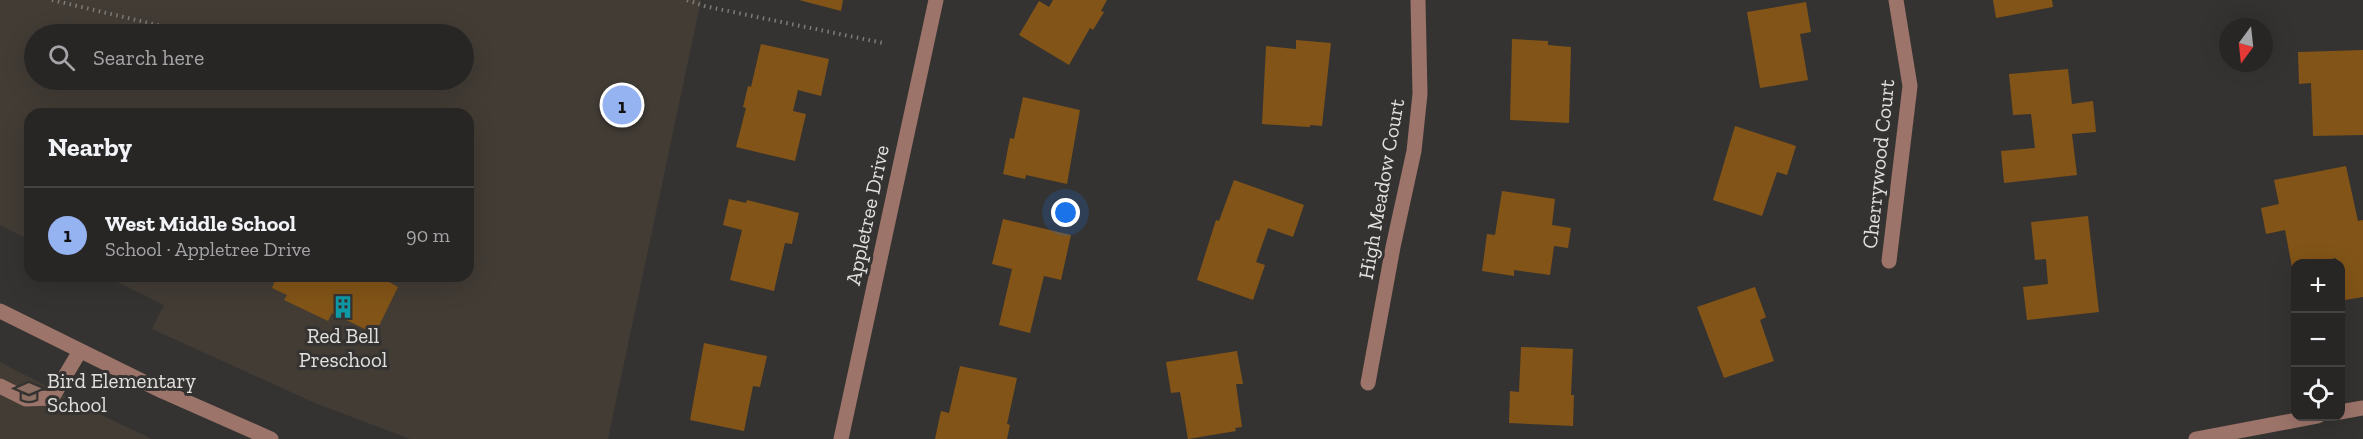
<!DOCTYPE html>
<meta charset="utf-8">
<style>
body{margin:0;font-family:"Zilla Slab",serif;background:#343232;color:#f1f3f6}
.controls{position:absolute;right:18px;bottom:18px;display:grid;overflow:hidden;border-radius:12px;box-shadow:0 6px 24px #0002}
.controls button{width:54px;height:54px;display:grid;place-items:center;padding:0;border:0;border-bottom:2px solid #444342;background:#282625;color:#f1f3f6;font:30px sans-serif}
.compass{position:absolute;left:2219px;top:18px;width:54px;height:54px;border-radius:50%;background:#282625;box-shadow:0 6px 24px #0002;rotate:195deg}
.you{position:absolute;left:1066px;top:213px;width:21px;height:21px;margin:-15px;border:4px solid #fff;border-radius:50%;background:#1a73e8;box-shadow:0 0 0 9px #1a73e833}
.badge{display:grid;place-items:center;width:39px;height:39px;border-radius:50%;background:#95b2f1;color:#111;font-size:20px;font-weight:700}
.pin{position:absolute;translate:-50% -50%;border:3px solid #fff;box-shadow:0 2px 6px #0006}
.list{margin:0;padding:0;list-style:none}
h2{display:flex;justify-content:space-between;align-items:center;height:78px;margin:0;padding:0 24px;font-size:26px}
h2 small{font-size:20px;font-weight:400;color:#a5a5a7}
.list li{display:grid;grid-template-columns:39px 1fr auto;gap:18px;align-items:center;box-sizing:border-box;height:96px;padding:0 24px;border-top:2px solid #444342}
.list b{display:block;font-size:22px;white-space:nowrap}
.list p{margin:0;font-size:20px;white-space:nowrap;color:#a5a5a7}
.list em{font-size:20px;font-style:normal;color:#a5a5a7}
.icon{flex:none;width:33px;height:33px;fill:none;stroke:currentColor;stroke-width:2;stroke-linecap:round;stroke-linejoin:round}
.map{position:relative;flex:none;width:2363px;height:439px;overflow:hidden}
.search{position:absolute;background:#282625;box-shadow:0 6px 24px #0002;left:24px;top:24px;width:450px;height:66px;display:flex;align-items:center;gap:15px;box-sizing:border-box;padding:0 21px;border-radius:33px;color:#a5a5a7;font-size:22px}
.panel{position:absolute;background:#282625;box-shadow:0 6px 24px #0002;left:24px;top:108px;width:450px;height:174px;border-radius:18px}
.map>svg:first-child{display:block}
</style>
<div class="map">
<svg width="2363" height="439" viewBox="0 0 2363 439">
<rect width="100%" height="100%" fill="#353331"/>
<!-- built -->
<path fill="#423c35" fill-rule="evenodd" d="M0 0H701L608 439H410L315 403 152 329 164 305 105 276H468V114H30V240L0 225ZM34 34H464V80H34Z
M0 362 114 421 152 439H0Z"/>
<!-- building -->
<path fill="#825417" d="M799 0H843L841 11Z
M1053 0H1107L1101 11 1104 12 1093 30 1090 28 1069 65 1019 35 1039 1 1049 7Z
M1993 0H2052L2053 7 1996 18Z
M1806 2 1811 32 1800 34 1808 80 1760 88 1747 12Z
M1512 39 1548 41V45L1571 47 1569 123 1510 120Z
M1296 40 1331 43 1322 126 1310 125V127L1262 124 1266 46 1296 49Z
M761 44 829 59 821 96 798 90 793 111 806 114 795 161 736 147 746 108 743 107 748 86 751 87Z
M2363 50V135L2313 136 2311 83 2299 84 2298 52Z
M2068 69 2072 104 2093 101 2096 132 2072 134 2077 175 2004 183 2001 151 2035 148 2031 114 2013 115 2009 74Z
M1023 97 1080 110 1067 184 1026 175 1025 179 1003 174 1010 138 1014 139Z
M1735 126 1796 146 1787 175 1777 172 1762 216 1713 200Z
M2346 166 2358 221 2363 220V297L2345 300 2340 278V264H2338L2336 258 2310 264H2296V266L2292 267 2285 230 2266 234 2261 208 2279 204 2274 180Z
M1234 180 1304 205 1293 237 1268 228 1256 262 1265 265 1253 300 1197 280 1216 220 1219 221Z
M1502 191 1555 199 1552 225 1571 228 1568 248 1554 246 1550 275 1514 270V276L1482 271 1487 234 1495 235Z
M729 199 746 203 747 200 799 213 792 244 785 243 774 291 730 280 742 230 723 225Z
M2088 216 2099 312 2027 320 2023 287 2048 284 2046 259 2035 260 2031 222Z
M1003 219 1071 235 1061 280 1044 276 1030 333 999 325 1012 269 992 264Z
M277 276H385L387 281 398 287 375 334 332 313 328 321 284 300 287 295 272 288Z
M1755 287 1766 317 1760 320 1774 361 1724 378 1697 307Z
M704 343 767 356 760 387 753 386 744 431 690 420Z
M1521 347 1573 349 1571 395H1574L1573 426 1509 423 1510 391 1519 392Z
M1237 351 1243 384H1236L1242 427 1235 428 1236 431 1188 439 1180 392 1171 393 1166 362Z
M960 366 1017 378 1007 424 1010 425 1007 439H935L941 411 949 413Z"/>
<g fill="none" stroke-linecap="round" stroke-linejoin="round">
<!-- path -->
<path stroke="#7e7c7a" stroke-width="4" stroke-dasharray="1.5 4.5" stroke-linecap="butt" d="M52 0 195 34
M687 0 704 6 883 43"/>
<!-- minor -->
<path stroke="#9c746a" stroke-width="15" d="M1889 261 1910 86 1896 0
M0 311 162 391 271 439
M1368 383 1393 247 1414 151 1420 94 1418 0
M0 386 26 399 52 398 80 351
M2340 412 2363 408
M841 439 936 0
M2196 439 2318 416"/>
</g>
<!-- icons -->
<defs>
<g id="building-bare" transform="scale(1.8)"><path d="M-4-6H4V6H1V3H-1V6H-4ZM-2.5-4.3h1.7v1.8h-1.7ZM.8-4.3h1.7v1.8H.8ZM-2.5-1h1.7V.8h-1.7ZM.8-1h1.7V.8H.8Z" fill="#0f9aa8" stroke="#353331" stroke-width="2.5" paint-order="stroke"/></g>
<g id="school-bare" transform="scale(1.8)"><path d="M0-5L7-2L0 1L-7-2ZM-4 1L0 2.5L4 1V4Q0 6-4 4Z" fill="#8d6e63" stroke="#353331" stroke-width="2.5" paint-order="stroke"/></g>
</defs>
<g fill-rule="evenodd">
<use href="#building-bare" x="343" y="307"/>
<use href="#school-bare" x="29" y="392"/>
</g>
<g text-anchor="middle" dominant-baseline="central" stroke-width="6" stroke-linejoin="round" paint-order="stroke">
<!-- street labels -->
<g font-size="21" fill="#e1e0de" stroke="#353331">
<text transform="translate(1878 164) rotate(-84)">Cherrywood Court</text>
<text transform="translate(1381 189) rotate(-80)">High Meadow Court</text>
<text transform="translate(867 215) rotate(-78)">Appletree Drive</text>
</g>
<!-- poi labels -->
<g font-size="21" fill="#e1e0de" stroke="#353331">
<text x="343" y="335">Red Bell<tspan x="343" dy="24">Preschool</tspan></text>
<text x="47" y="380" text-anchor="start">Bird Elementary<tspan x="47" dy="24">School</tspan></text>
</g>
</g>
</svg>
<div class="controls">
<button>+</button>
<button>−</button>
<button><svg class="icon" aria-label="locate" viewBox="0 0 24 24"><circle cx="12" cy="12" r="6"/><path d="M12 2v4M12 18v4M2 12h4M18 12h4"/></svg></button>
</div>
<svg class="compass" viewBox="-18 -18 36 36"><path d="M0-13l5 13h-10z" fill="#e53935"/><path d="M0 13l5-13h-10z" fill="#a5a5a7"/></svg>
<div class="you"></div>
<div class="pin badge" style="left:622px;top:105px">1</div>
<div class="search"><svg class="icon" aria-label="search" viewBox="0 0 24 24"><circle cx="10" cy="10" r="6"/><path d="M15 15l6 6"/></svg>Search here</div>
<section class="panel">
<h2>Nearby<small></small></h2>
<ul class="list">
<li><span class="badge">1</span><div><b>West Middle School</b><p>School · Appletree Drive</p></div><em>90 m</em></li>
</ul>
</section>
</div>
